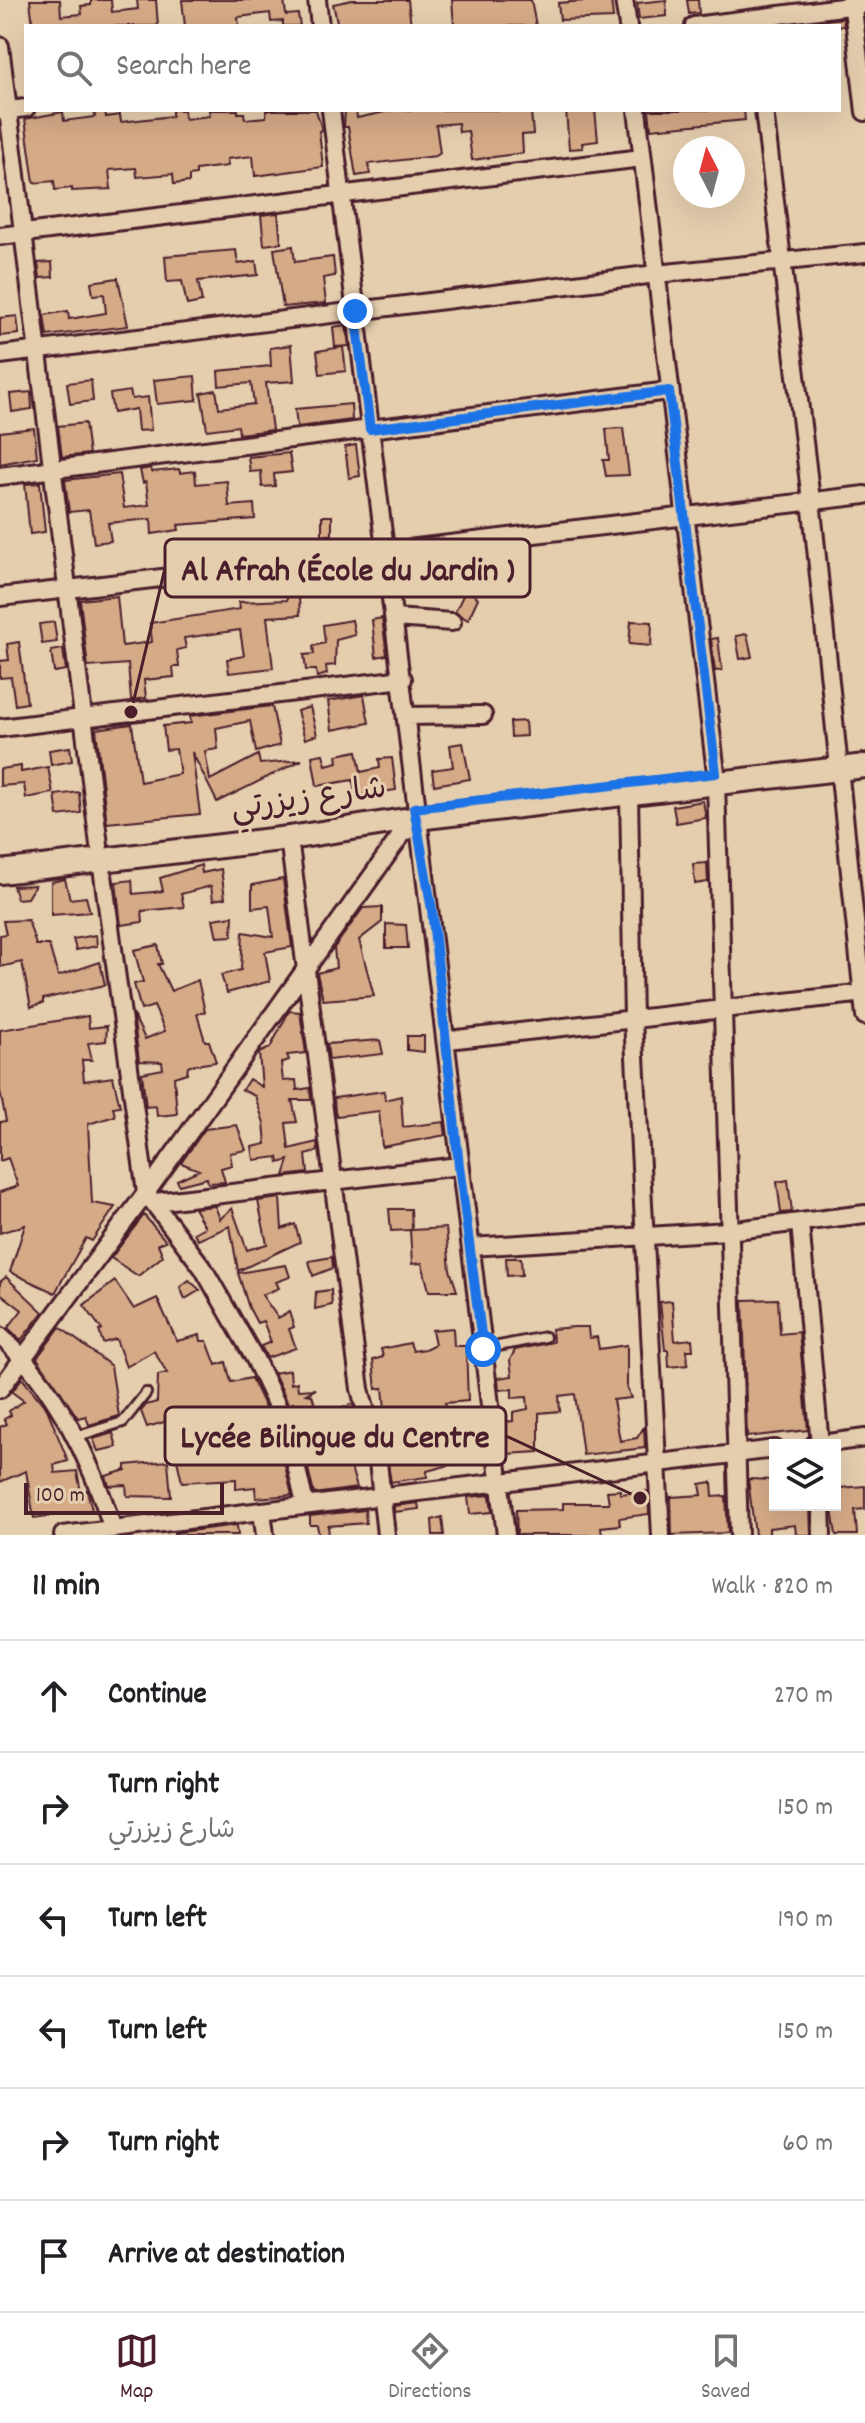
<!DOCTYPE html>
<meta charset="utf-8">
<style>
body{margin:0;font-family:Dekko,"Playpen Sans Arabic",sans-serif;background:#f6f6f6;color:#202124}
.controls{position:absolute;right:24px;bottom:24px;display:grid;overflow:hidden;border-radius:0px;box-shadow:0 8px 32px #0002}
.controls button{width:72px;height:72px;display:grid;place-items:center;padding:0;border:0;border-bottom:2px solid #e0e0e0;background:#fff;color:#202124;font:40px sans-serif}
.compass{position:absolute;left:673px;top:136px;width:72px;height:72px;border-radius:50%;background:#fff;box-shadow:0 8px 32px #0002;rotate:354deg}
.scale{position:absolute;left:24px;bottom:20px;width:200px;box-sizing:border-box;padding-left:8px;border:4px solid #4a1f2b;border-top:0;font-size:22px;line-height:28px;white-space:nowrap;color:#4a1f2b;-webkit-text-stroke:6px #e5ceae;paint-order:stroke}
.stop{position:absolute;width:24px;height:24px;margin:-18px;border:6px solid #1a73e8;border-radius:50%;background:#fff}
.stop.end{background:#1a73e8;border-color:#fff;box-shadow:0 2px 8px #0008}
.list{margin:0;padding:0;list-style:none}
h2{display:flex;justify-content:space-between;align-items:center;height:104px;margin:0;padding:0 32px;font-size:34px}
h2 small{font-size:26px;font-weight:400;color:#757577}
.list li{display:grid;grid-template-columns:52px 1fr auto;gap:24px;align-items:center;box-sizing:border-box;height:112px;padding:0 32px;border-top:2px solid #e0e0e0}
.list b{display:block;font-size:30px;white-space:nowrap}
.list p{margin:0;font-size:26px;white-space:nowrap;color:#757577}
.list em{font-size:26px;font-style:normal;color:#757577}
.icon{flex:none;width:44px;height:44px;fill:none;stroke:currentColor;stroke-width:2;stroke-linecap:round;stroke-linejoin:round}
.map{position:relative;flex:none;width:865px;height:1535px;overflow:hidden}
.search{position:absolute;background:#fff;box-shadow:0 8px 32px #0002;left:24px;right:24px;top:24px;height:88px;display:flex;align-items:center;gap:20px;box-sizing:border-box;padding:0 28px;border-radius:0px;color:#757577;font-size:30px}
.sheet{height:776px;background:#fff}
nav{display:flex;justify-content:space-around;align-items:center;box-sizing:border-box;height:112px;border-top:2px solid #e0e0e0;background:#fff;font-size:22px;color:#757577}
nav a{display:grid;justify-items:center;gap:4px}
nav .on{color:#4a1f2b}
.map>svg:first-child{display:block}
</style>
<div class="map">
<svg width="865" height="1535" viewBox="0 0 865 1535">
<rect width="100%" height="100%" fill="#e5ceae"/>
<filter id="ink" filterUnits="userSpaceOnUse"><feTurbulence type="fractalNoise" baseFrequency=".0125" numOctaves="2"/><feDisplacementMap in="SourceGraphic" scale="16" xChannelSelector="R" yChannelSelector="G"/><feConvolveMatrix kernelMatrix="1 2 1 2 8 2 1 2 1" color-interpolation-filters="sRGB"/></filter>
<g filter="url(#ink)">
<!-- building -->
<path fill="#d5aa87" stroke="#4a1f2b" stroke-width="2" d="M30 0H60L61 16 82 14 81 6 91 5V0H111L112 12 138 9 137 0H156L158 26H33Z
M182 0H284L286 15 298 14 300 26H283V21L271 22 270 13 238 17 239 26H185Z
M352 0H408L411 26H338L333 4Z
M452 0H531L536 26H454Z
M599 0H611L613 18 560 20 558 3Z
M666 0 667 16 639 19 637 3Z
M687 0H698L699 13 689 14Z
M843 18 844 26H787V25Z
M94 110H105L106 117 120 115 121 122 172 116V110H184L185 119 210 116 209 110H238V113H244L245 119 266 117V110H316L322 130 319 131 323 167 255 176 253 156 227 159 228 166 196 170V175L189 176V182L174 184 173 174 137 177 136 168 109 170 111 189 72 191V188L55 190 54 181 34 183 25 119 63 112 64 121 95 117Z
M345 110H356L357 118 394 110H522L531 112 533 134 522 135 523 153 472 160 468 131 459 132 458 123 436 125 440 153 436 156 368 164 370 174 356 176 348 127H344Z
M566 110H595L598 141 582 143 583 148 569 149Z
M649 110H744L745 120 651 129Z
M278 213 281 243 264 245 261 215Z
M293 246 295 262 333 257 335 276 323 278 326 303 283 307 274 249Z
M236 250 238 264 256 261 258 275 198 281 202 302 187 305 182 281 167 282 165 256Z
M52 262 53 277 40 278 38 263Z
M118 278 128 326 47 336 44 315 68 311 69 319 106 313 104 294 93 295 91 282Z
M17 316 19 334 0 336V318Z
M346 325 349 346 335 347 333 327Z
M291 345 294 381 266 383 272 430 239 434 238 426 207 430 201 393 216 390 219 408 254 404 251 383 219 386 218 371 271 366 270 348Z
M343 347 346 371 320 374 317 351Z
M195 376 197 400 157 404 154 380Z
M91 380 93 401 70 404 67 383Z
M130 391 132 399 148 397 151 430 138 431 136 409 113 413 110 394Z
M31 392 32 409 12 412 10 394Z
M351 404 352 420 297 427 295 409Z
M85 423 89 454 62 457 58 426Z
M34 428 37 457 0 464V432Z
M623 428 629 475 606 476 603 460H609L606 429Z
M356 445 360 476 349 478 345 447Z
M289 453 292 472 274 474 275 486 262 487 261 471 250 472 248 457Z
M151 468 152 472 179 469 180 473 195 471 196 484 227 481 229 506 254 504 255 519 178 525 179 530 152 534 151 519 108 523 111 541 94 543 89 510 69 512 65 480 119 474 124 508 149 505 146 482 143 483 140 470Z
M40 483 45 532 30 534 25 484Z
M322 516H332V535H322Z
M314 574 315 596 299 597 300 615 267 617 273 668 229 673 227 659 244 656 240 630 184 638 186 648 177 650 179 667H173L174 677 144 680 146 698 131 700 128 664 88 667 80 600 117 596 122 646 152 642 150 623 240 609 239 602 287 600 286 576Z
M466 589 478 598 468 620 455 612Z
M382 618 387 655 376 657 372 620Z
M352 620 355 635 336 640 335 665 326 666 327 674 317 677 316 670H306L304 655 314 654 313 646 325 643 323 625Z
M631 621 652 622 651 646 629 644Z
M54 622 57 642 42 644 39 624Z
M747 634 752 657 740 659 736 636Z
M718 638 722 670 715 671 711 639Z
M19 642 27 703 15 705 11 677 0 678V661L9 660 7 644Z
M63 649 66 670 54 672 51 651Z
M364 695 369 723 332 730 328 701Z
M272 706 280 745 256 752 250 721 216 728 218 749 205 751 210 780 258 755 260 764 302 760 217 802 192 752 200 814 107 823 96 729 132 724 140 782 180 774 176 749 166 750 163 726 191 723 190 716Z
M310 707 317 735 305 739 297 711Z
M525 721 526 736 511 737 510 722Z
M463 743 470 779 434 785 432 770 453 767 450 745Z
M70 747 72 761 51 765 49 750Z
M357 751 361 772 380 768 379 759 392 758 396 790 355 796 353 780 317 786 312 756 323 754 326 765 338 762 337 755Z
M21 766V772L48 767 53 793 26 798 24 784 0 786V769Z
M79 792 81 813 58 816 55 795Z
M703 801 706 818 676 823 673 806Z
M707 863 708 882 695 884 693 864Z
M201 865 202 873 221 869 225 898 213 900 211 886 181 894 184 907 142 911 143 922 121 925 116 882 132 880 133 894 163 891 160 878Z
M65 879 70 899 86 897 90 912 51 915V882Z
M283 879 292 947 265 952 270 981 227 993 221 975 241 970 243 932 273 937 269 906 252 908V885Z
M35 885 27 898 17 899 13 886Z
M382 907V922L359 940 374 996 323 1000 317 973 336 968 334 948 363 908Z
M233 916 232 936 217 937 213 919Z
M28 920 36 945H49L58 976 100 962 105 985 43 999V1003L31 1007 22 962 0 967V935L6 934 3 921Z
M386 924 406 925 408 948H386Z
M96 935 97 946 76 950 73 939Z
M158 945 162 964H158L171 991 198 980 205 1012 197 1014 205 1041H209L216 1062 188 1066 187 1073 174 1077 177 1114 157 1116 156 1106 146 1107 142 1073 163 1069 162 1062 139 1061 133 1014 145 1039 165 1031 154 1006 141 1010 134 984 143 982 134 950Z
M289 1011 300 1012 306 1053 287 1055 289 1060 281 1063 283 1081 296 1080 297 1090 310 1088 311 1100H292L297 1122 286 1123 289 1149 317 1142 318 1151 306 1155 308 1173 284 1176 289 1160 279 1163 278 1157 254 1160 252 1147 266 1144 264 1123 255 1096 242 1090 249 1079 262 1087 259 1053 270 1048Z
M88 1016 89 1028 107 1026 106 1041 88 1043 92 1060H82L84 1081 113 1077 120 1106 113 1107 115 1116 88 1124 92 1203 115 1207 92 1241 86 1238 55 1293 10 1272 25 1225 0 1233V1192L18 1186 8 1158 0 1161V1122L6 1121 0 1091V1030Z
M407 1036H424V1052L407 1050Z
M380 1040 383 1054 329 1060 327 1044Z
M384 1091 385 1100 401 1096 403 1127 444 1122 446 1135 382 1147 379 1111 337 1116 335 1112 334 1098Z
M237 1125 246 1150 230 1153 232 1165 221 1168 225 1182 208 1183 207 1178 179 1185 177 1180 199 1170 181 1163 205 1129Z
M788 1180 792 1212 781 1213 777 1182Z
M280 1198 282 1229 295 1224 300 1242 238 1271 230 1226 198 1240 194 1233 205 1227 194 1208 215 1206 220 1219 232 1208 247 1250 267 1244 258 1201Z
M389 1209H411L412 1230 446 1228 450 1270 457 1291H429L422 1263 412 1264 410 1230 391 1231Z
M144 1215 166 1241 158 1244 163 1256 138 1276 111 1258Z
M332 1257 333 1268 313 1276 309 1261Z
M506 1258H521L522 1275 507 1276Z
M286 1265 290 1277 276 1282 279 1288 262 1295 278 1318 289 1312 294 1327 289 1329 296 1348 267 1358 261 1346 271 1342 263 1321 257 1323 249 1308 238 1273Z
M6 1277 43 1312 21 1340 8 1328 22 1310 0 1293V1282Z
M189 1280 200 1290 185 1299 180 1287Z
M115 1281 134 1309 157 1298 177 1341 200 1335 201 1341H207L216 1365 226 1362 231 1382 251 1378 273 1425 268 1427 281 1449 292 1495 256 1498 255 1487 236 1489V1479L182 1482 177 1460 192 1458 185 1416 147 1427 141 1411 146 1405 157 1402 158 1375 167 1373 154 1351 126 1367 116 1339 103 1343 99 1331 102 1330 84 1305Z
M331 1290 332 1305 315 1309 316 1292Z
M778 1299 780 1334 799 1332 808 1430 747 1437 743 1300Z
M672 1301 675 1341 692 1339 693 1350H687L688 1365 669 1367 668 1350H665L660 1302Z
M60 1327 111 1366 119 1416 89 1425 86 1416 78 1418 39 1361 37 1358Z
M575 1327H588L589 1338 597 1337 599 1349 627 1345V1388L631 1398 613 1400 620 1441 637 1438 644 1427 645 1448 583 1455 575 1394 559 1396 560 1411 539 1413V1452L507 1454 503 1422 513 1421V1412L528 1409 527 1397 512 1398V1389L499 1390 498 1378 512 1376 510 1360 515 1350 553 1342 552 1329Z
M453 1328 454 1346H466L468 1401 445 1403 449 1424 460 1422 461 1432 482 1430 483 1441 451 1444 457 1463 427 1471V1477L391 1482 380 1422 385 1409 383 1388 376 1389 373 1360 383 1357 381 1349 410 1343 413 1351 425 1349 435 1344 432 1330Z
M290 1370 291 1384 297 1382 298 1390 316 1389 306 1394 312 1395 318 1415 353 1404 357 1423 342 1428 343 1450 363 1446 364 1460 350 1464 357 1488 314 1494 299 1430H303L293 1402 292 1412 274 1373Z
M22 1378 47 1409 68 1461 54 1465 55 1473 77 1471 81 1492 87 1490 92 1510 34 1518 26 1471 0 1482V1427L7 1424 4 1419 11 1415 9 1411 24 1401 12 1392Z
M113 1433 117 1447 98 1451 93 1439Z
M168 1461 171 1497 127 1496 126 1485 109 1486 106 1476 126 1470V1465Z
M748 1479 775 1480V1505H810L811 1535H796L795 1525 769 1528V1535H755Z
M712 1482 713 1497 726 1496 728 1533 672 1535 671 1497 702 1495 700 1484Z
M865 1486V1509L855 1510 857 1535H836L832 1510H842L840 1488Z
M620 1490V1494L648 1491 649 1514 619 1518 620 1525 601 1527 602 1535H517L516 1510 563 1509V1503H609L607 1491Z
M490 1495 492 1512 470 1514 468 1497Z
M418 1503 419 1509 394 1512V1506Z
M365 1510 366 1523 328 1526 329 1535H319L317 1525H310V1516Z
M442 1517 444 1535H433L432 1520Z
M237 1525 238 1535H174V1533Z"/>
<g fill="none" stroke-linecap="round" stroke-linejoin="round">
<!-- lane casing -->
<g stroke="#4a1f2b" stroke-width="14">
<path id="lane" d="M483 1349 545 1337
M75 1437 123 1422 146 1393"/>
</g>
<!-- street casing -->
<g stroke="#4a1f2b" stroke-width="22">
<path id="street" d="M317 0 320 26
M624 0 628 26
M852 0 865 112
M694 26 865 4
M0 46 99 845
M331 110 506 1535
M637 110 716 773
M764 110 811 500 865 1016
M0 111 26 108
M0 236 642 158
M0 355 656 274 865 253
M0 476 669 391
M0 597 865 495
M394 618 452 622
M406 716 483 715
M0 728 403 679
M716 783 739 1535
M629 794 633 1020 661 1535
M289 838 360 1389 377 1453 386 1535
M101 860 146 1193 203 1268 255 1359 287 1427 305 1504
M448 1040 865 993
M155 1202 459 1166
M800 1223 820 1445
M471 1247 728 1231 865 1214
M0 1336C55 1384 91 1460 113 1529
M0 1389 146 1193 402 834 419 824
M814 1445 865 1438
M821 1505 822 1535
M262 1511 265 1535
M63 1535 775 1449"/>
</g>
<!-- secondary casing -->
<g stroke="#4a1f2b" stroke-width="28">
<path id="secondary" d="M0 872 289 838 417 818 865 766"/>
</g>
<!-- lane -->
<use href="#lane" stroke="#e5ceae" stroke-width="8"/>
<!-- street -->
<use href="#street" stroke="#e5ceae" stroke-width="16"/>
<!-- secondary -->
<use href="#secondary" stroke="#e5ceae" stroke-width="22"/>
</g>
</g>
<g fill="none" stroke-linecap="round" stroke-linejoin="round" filter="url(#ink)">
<!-- route -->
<path stroke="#1a73e8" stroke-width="10" d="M355 311 370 429 669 391 716 773 414 808 432 910 459 1166 483 1349"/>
</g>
<g text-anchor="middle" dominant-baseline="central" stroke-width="6" stroke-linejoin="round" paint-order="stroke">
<!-- street labels -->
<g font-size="32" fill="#4a1f2b" stroke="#e5ceae">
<text transform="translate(309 801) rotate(-8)">شارع زيزرتي</text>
</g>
</g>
<!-- callouts -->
<path fill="none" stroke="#4a1f2b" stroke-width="3" d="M131 712L165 568M640 1498L506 1436"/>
<g fill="#4a1f2b" stroke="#e5ceae" stroke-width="3">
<circle cx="131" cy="712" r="8"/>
<circle cx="640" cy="1498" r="8"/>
</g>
<g fill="#e5ceae" stroke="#4a1f2b" stroke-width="3">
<rect x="165" y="539" width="365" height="58" rx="8"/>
<rect x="165" y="1407" width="341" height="58" rx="8"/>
</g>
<g font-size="34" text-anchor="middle" font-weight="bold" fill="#4a1f2b">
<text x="348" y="580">Al Afrah (École du Jardin )</text>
<text x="335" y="1447">Lycée Bilingue du Centre</text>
</g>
</svg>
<div class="controls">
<button><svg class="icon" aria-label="layers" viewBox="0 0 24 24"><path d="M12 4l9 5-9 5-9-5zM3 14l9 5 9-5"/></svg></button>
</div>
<svg class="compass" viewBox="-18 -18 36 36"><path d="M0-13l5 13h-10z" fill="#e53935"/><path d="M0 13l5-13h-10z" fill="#757577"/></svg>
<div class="scale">100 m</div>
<div class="stop" style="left:483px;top:1349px"></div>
<div class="stop end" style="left:355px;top:311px"></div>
<div class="search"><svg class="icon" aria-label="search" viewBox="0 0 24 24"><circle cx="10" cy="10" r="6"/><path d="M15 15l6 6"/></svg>Search here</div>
</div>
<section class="sheet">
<h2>11 min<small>Walk · 820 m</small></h2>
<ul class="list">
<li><svg class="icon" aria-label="ahead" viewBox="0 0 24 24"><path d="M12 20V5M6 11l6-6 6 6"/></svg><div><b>Continue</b></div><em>270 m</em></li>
<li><svg class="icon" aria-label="right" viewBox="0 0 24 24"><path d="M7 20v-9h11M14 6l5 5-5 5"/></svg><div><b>Turn right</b><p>شارع زيزرتي</p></div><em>150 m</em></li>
<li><svg class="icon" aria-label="left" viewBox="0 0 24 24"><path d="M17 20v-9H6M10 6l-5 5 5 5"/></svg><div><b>Turn left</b></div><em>190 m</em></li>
<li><svg class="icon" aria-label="left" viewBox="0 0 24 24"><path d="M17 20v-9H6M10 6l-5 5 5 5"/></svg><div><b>Turn left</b></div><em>150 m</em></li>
<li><svg class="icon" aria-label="right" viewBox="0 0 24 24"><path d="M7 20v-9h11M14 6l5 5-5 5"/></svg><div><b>Turn right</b></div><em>60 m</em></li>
<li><svg class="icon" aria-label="arrive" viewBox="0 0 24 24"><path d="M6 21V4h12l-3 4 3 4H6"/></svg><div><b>Arrive at destination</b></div></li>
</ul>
</section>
<nav>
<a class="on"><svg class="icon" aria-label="map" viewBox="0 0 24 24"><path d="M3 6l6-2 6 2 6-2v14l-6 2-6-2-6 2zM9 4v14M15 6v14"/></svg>Map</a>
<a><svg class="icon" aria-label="directions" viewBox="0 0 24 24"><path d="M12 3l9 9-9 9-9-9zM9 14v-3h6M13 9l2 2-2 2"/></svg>Directions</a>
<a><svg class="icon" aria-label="saved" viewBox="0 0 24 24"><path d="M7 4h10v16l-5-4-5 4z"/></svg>Saved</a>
</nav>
